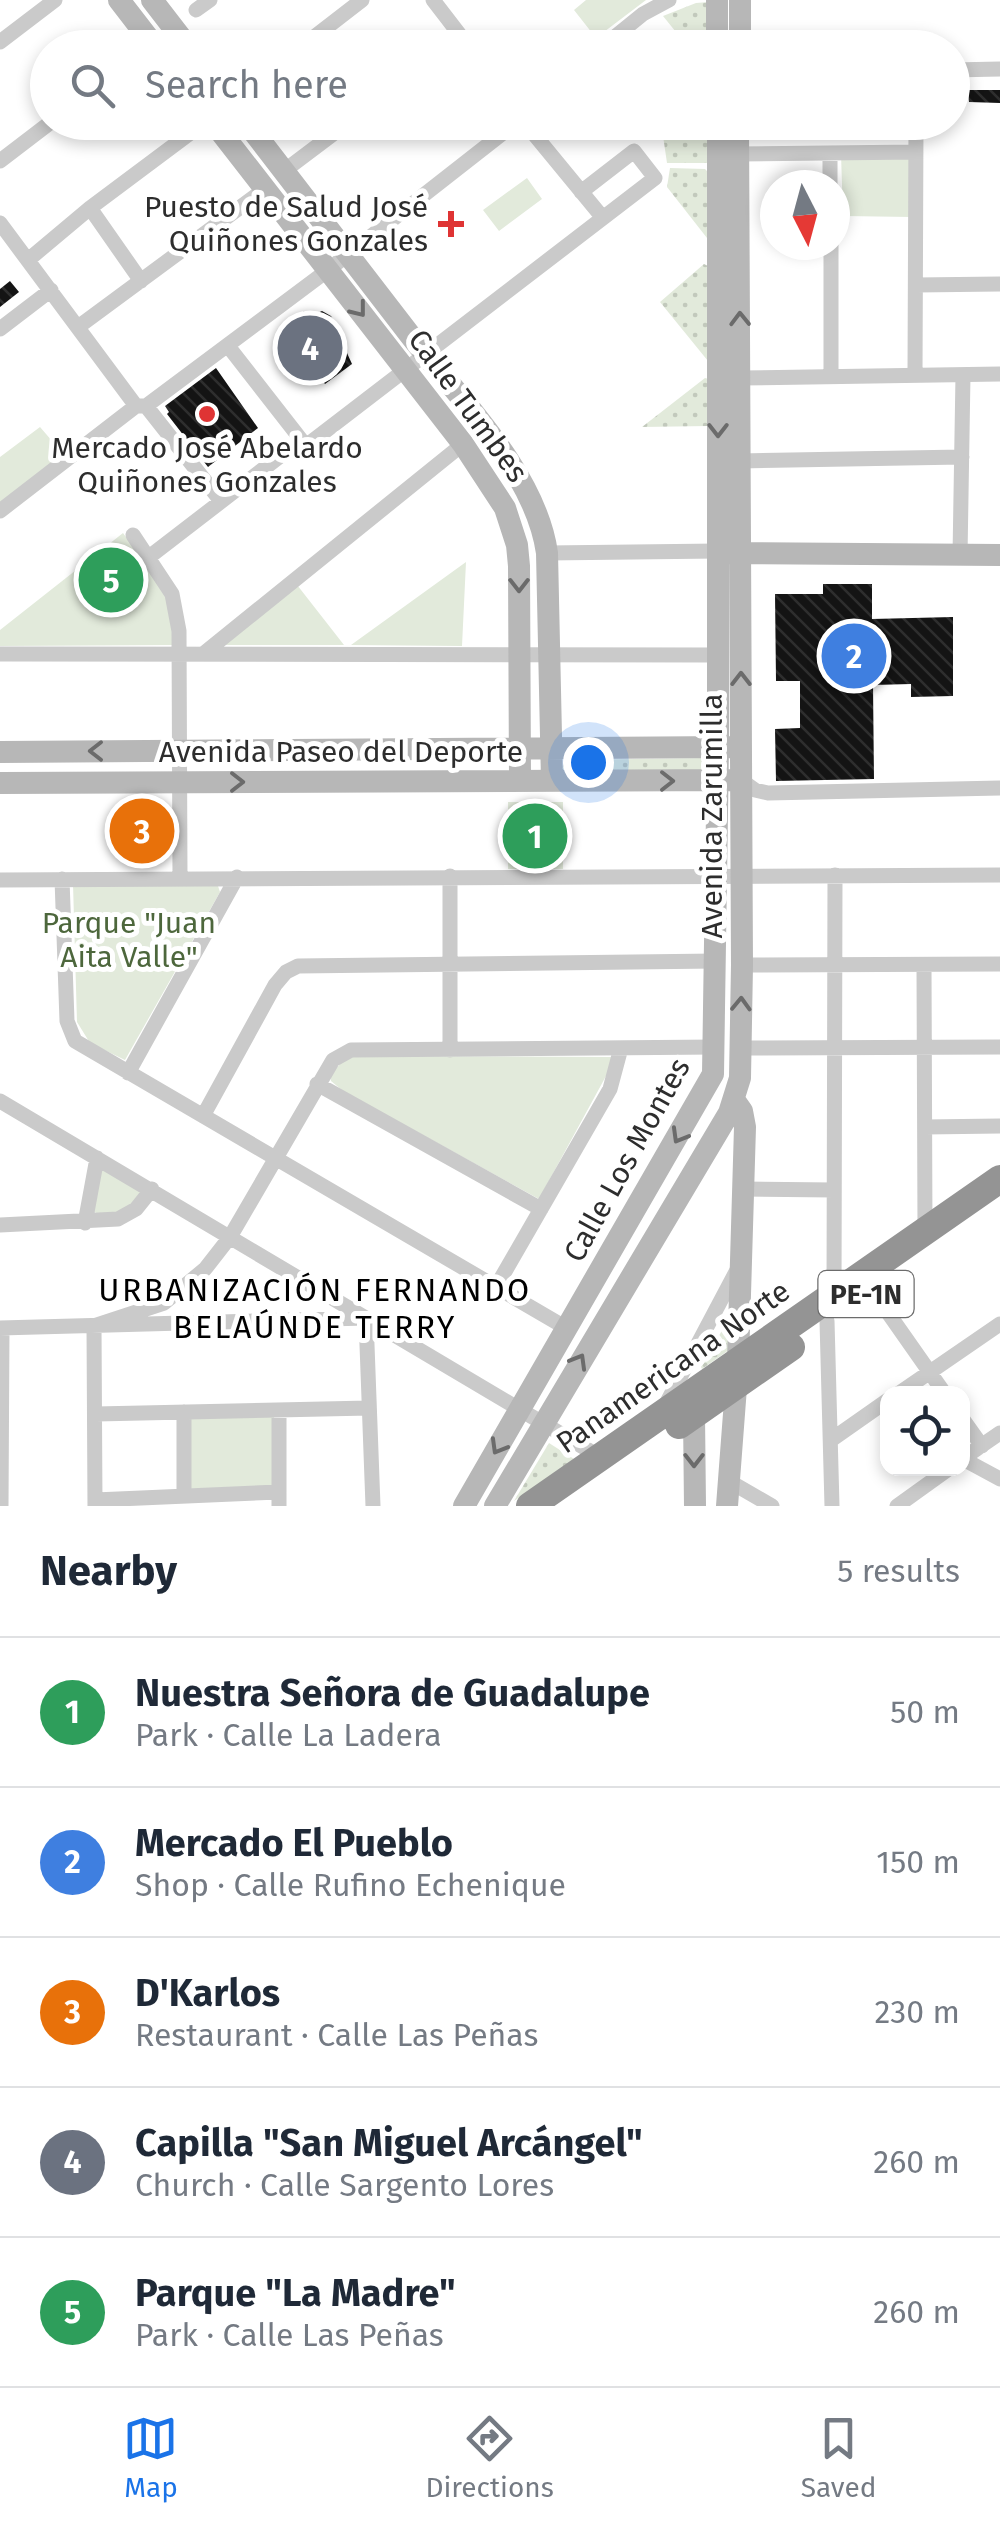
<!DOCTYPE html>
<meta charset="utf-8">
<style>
body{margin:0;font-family:"Fira Sans",sans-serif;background:#f2f2f3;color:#1f2937}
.controls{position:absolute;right:30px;bottom:30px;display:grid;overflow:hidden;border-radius:20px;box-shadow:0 5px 15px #0003}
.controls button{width:90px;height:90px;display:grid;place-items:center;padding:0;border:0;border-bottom:2px solid #e0e1e3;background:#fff;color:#1f2937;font:50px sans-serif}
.compass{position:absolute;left:760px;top:170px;width:90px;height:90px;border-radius:50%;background:#fff;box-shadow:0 5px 15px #0003;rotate:174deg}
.you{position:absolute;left:588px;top:762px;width:35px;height:35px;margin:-25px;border:8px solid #fff;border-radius:50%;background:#1a73e8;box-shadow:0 0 0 15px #1a73e833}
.badge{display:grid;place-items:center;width:65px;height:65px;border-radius:50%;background:#1a73e8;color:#fff;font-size:32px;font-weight:700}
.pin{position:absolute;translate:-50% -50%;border:5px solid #fff;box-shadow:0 2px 10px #0006}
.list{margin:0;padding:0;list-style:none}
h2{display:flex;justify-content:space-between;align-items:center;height:130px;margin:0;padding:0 40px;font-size:42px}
h2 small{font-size:32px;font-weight:400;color:#747a83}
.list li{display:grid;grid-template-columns:65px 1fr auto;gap:30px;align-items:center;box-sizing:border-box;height:150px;padding:0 40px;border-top:2px solid #e0e1e3}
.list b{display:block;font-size:38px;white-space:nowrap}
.list p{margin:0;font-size:32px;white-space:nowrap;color:#747a83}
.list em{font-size:32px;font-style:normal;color:#747a83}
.icon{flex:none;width:55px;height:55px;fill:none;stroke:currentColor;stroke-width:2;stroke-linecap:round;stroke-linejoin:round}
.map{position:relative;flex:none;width:1000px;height:1506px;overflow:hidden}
.search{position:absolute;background:#fff;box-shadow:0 5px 15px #0003;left:30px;right:30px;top:30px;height:110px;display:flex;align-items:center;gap:25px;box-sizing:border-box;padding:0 35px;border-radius:55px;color:#747a83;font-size:38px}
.sheet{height:880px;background:#fff}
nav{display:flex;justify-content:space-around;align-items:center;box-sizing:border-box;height:140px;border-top:2px solid #e0e1e3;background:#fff;font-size:28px;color:#747a83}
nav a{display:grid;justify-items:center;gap:5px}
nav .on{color:#1a73e8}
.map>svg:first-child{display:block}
</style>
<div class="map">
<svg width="1000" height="1506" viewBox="0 0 1000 1506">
<defs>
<pattern id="grass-dots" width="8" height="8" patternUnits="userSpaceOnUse" patternTransform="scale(2.5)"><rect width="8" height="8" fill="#e2eadb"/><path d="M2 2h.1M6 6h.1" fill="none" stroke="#c2c9bc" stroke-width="1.8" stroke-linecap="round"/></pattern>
<pattern id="building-back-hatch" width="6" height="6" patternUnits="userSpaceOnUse" patternTransform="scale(2.5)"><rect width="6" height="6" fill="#141414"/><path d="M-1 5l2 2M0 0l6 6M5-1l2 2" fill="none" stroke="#2e2e2e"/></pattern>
</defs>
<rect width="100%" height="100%" fill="#fff"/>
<!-- grass -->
<path fill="url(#grass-dots)" d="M709 2V47H688L663 16 696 3Z
M671 123H708V163H667L662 129Z
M670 168 705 169 708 172 707 238 667 187Z
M704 264 708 266V361L660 302Z
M705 378 709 379 708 426 642 427Z
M703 758 708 770 565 772 562 767 566 760Z
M728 1320 729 1350 702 1369 701 1367Z
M549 1443 574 1459 514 1501Z"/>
<!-- park -->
<path fill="#e2eadb" d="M586 0H646L596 38 574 10Z
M841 154 915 155 912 217 843 216Z
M527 178 542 199 499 231 483 210Z
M40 427 65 456 0 508V457Z
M123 533 166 592 176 645 0 646V630Z
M466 562 462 646 351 645Z
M294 581 344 645H214Z
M508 802H563V869H508Z
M73 884 218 886 220 892 125 1060 90 1043 77 1022Z
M354 1056 612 1057V1065L539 1199 343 1091 331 1081 330 1075 343 1061Z
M101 1164 144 1188C136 1207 111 1220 91 1211Z
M187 1416H274V1486L187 1490Z"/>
<!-- building -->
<path fill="url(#building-back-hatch)" d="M968 90H1000V103L969 102Z
M10 281 19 292 0 307V289Z
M304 311 313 315 322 311 331 316 338 327 331 340 342 355 347 353 352 364 325 384 305 360 290 365 282 352 285 344 282 337 288 332 290 323Z
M216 368 258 428 208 467 167 414 169 412 165 406Z
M823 584H872V619L953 617V696L911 697V684L873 685 874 779 776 781 775 729 800 728V681H776L775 594H823Z"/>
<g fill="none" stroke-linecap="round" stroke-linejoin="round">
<!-- street -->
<path stroke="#cacaca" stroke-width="15" d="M433 0 470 48
M196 10 210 0
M0 42 55 0
M300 48 362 0
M601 48 643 14 669 0
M952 70 1000 69
M524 122 603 218
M830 153V185
M738 154 916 152
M0 161 51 122
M284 171 349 122
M90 208 141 281
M0 223 136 406
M831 245V377
M28 260 90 208 205 122
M916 285 1000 284
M78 327 265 189
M0 329 51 290
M228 346 306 446 655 178 634 151 581 192
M915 375 916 122
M740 378 1000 374
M146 406 221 501
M740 461 962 457
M0 511 136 406H146L328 270 517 122
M133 535 172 594 179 631 180 878
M547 553 718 551
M960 556 963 375
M149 557 301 440
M0 654 718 655
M203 654 463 444
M741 780 755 790 768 793 1000 788
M450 876V1050
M62 879 67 1021 75 1041 568 1329
M0 880 1000 875
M742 965 1000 964
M924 966 925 1230
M740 1048 1000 1047
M128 1073 237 877
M317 1084 541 1209
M0 1101 600 1457
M203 1116 275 985 286 972 298 966 716 961
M925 1127 1000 1126
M742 1189 834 1190
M85 1223 97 1158
M0 1225 118 1219 136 1209 152 1189
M496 1287 610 1089 621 1048
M872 1290 945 1394
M834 1294 835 875
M827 1321 832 1506
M0 1328 366 1318 373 1506
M898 1394 1000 1324
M666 1404 737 1270
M279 1410V1506
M96 1414 369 1408
M962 1418 982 1446
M831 1440 888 1400
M962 1459 1000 1433
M963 1459 1000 1479
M727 1480 772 1506
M184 1496V1412
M95 1500 279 1492
M1 1506 2 1328
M95 1506 94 1326 164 1303 205 1269 230 1237 333 1060 351 1050 716 1047
M897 1506 950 1468"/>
<!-- secondary -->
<path stroke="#b7b7b7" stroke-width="22" d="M119 0 156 48
M152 0 189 48
M717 0V48
M740 48V0
M213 122 463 444 505 508 517 545 519 566 520 781
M246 122C301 193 355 264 410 335 458 397 536 473 547 553L552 781
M729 553 1000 555
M0 752 731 747
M0 783 731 780
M694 1415 695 1506
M464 1506 713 1074 718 747V122
M495 1506 729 1113 740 1078 742 965 738 122
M727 1506 738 1361 745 1127 742 1111 735 1101"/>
<!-- highway -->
<path stroke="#949494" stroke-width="28" d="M679 1425 791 1347
M530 1506 1000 1179"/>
</g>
<!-- one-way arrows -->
<defs><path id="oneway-chevron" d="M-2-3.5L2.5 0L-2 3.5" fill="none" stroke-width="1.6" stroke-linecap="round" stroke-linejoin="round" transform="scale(2.5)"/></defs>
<g stroke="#6b6b6b">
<use href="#oneway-chevron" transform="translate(359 310) rotate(52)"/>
<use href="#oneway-chevron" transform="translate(740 319) rotate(-91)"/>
<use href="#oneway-chevron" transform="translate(718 430) rotate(90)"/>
<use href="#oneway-chevron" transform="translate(519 585) rotate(90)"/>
<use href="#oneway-chevron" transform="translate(741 679) rotate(-90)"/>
<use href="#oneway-chevron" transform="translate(96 751) rotate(180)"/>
<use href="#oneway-chevron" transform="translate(667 781)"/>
<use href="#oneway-chevron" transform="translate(237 782)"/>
<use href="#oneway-chevron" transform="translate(741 1004) rotate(-88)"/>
<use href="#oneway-chevron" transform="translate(679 1136) rotate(120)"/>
<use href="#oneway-chevron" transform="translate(579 1361) rotate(-60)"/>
<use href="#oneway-chevron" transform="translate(498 1447) rotate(120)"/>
<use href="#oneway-chevron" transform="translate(694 1460) rotate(90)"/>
</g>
<!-- markers -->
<g fill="#df3434" stroke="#fff" stroke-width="4">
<path d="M446 209h10v10h10v10h-10v10h-10v-10h-10v-10h10z"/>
<circle cx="207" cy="414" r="10"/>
</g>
<g text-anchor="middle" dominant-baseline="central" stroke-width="10" stroke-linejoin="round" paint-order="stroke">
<!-- shield labels -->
<rect fill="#fff" stroke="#6c6c6c" stroke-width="2.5" x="818.5" y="1271" width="95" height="46" rx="8"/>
<g font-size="28" font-weight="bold" fill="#2d2d2d">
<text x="866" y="1294">PE-1N</text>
</g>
<!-- poi labels -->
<g font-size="30" fill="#2d2d2d" stroke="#fff" text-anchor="end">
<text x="428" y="207">Puesto de Salud José<tspan x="428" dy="34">Quiñones Gonzales</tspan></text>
<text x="207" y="448" text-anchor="middle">Mercado José Abelardo<tspan x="207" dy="34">Quiñones Gonzales</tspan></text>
</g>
<!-- street labels -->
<g font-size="30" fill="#2d2d2d" stroke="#fff">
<text transform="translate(468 406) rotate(54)">Calle Tumbes</text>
<text x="341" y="752">Avenida Paseo del Deporte</text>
<text transform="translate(712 816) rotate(-90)">Avenida Zarumilla</text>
<text transform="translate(627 1160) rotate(-61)">Calle Los Montes</text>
<text transform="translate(673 1367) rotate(-35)">Panamericana Norte</text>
</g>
<!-- park labels -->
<g font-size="30" fill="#4d673c" stroke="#fff">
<text x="129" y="923">Parque "Juan<tspan x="129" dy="34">Aita Valle"</tspan></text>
</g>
<!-- neighbourhood labels -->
<g font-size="32" letter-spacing="2.5" fill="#000" stroke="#fff">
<text x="315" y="1290">URBANIZACIÓN FERNANDO<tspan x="315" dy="37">BELAÚNDE TERRY</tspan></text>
</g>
</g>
</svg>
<div class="controls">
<button><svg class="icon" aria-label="locate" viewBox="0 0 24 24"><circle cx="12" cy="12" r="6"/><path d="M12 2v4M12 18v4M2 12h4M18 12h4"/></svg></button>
</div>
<svg class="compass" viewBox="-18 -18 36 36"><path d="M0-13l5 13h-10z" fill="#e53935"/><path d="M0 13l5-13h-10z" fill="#747a83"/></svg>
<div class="you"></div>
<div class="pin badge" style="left:535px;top:836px;background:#2e9e5b">1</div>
<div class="pin badge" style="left:854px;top:656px;background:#3f7fe0">2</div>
<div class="pin badge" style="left:142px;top:831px;background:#e8710a">3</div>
<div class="pin badge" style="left:310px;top:348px;background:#6b7280">4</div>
<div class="pin badge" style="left:111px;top:580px;background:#2e9e5b">5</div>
<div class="search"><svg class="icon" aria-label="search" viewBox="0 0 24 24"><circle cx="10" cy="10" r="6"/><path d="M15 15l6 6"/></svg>Search here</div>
</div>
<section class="sheet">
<h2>Nearby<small>5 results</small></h2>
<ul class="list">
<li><span class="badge" style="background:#2e9e5b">1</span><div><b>Nuestra Señora de Guadalupe</b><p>Park · Calle La Ladera</p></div><em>50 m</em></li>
<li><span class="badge" style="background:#3f7fe0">2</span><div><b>Mercado El Pueblo</b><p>Shop · Calle Rufino Echenique</p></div><em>150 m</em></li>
<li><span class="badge" style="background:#e8710a">3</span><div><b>D'Karlos</b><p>Restaurant · Calle Las Peñas</p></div><em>230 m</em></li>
<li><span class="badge" style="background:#6b7280">4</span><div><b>Capilla &quot;San Miguel Arcángel&quot;</b><p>Church · Calle Sargento Lores</p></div><em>260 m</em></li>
<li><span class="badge" style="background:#2e9e5b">5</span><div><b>Parque &quot;La Madre&quot;</b><p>Park · Calle Las Peñas</p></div><em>260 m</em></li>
</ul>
</section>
<nav>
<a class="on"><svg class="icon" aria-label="map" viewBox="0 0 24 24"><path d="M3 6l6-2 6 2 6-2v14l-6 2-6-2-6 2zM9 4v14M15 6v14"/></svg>Map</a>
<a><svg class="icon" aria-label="directions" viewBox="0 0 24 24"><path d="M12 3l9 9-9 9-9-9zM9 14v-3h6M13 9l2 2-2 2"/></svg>Directions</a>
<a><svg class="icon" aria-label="saved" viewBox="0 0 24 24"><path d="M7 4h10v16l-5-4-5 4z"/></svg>Saved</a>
</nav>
